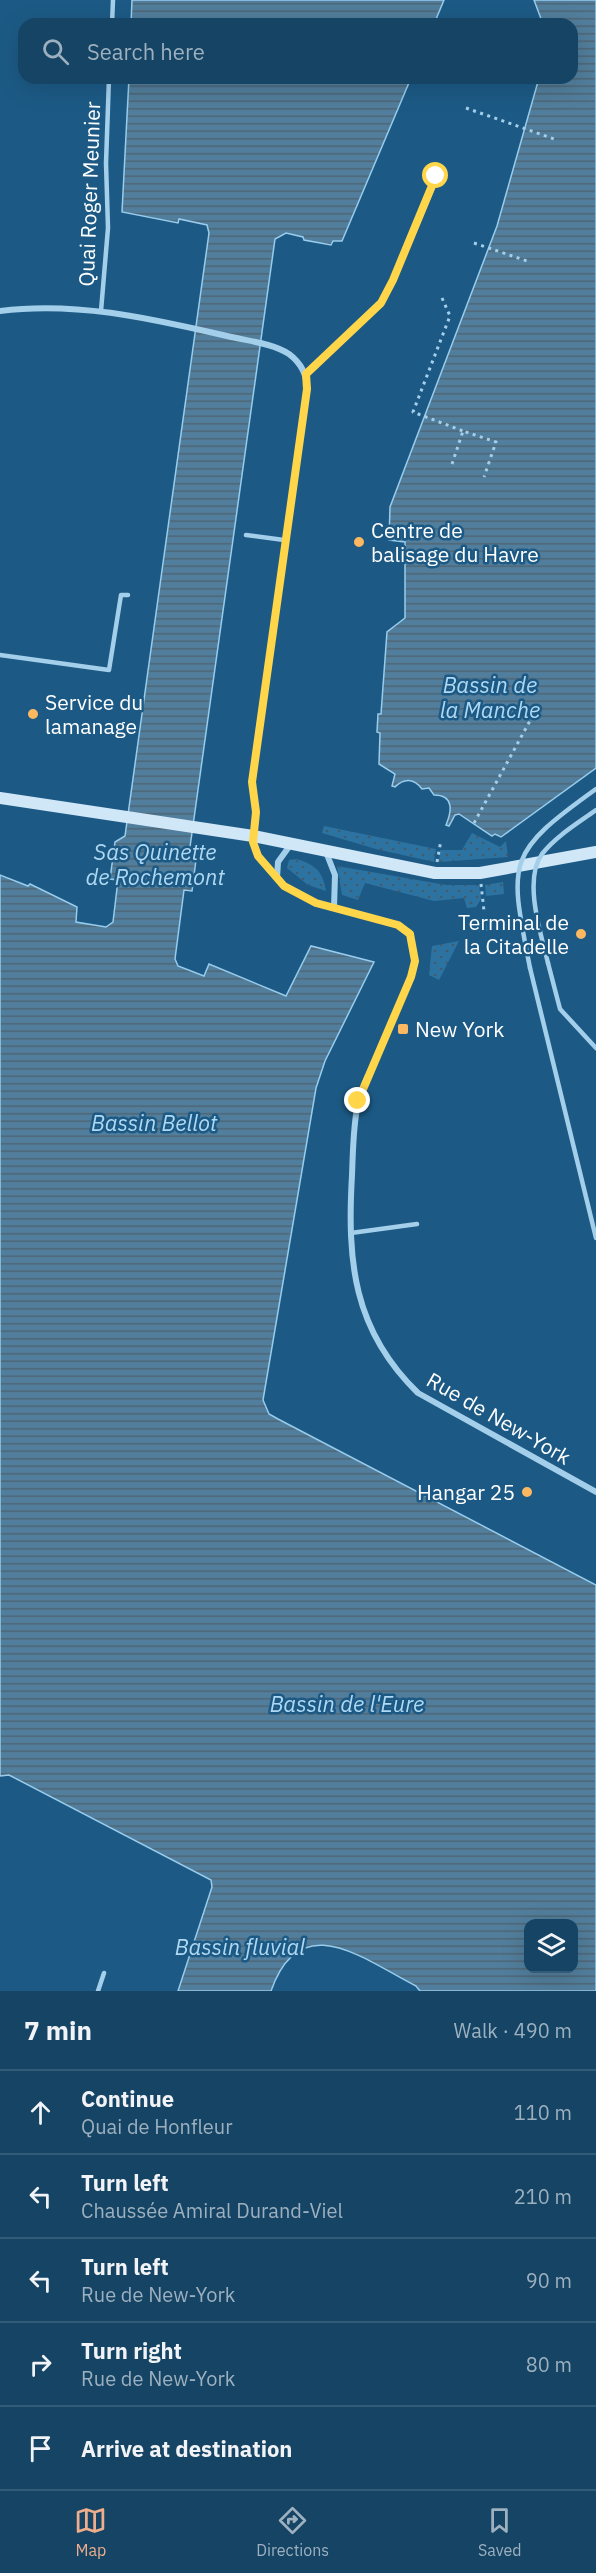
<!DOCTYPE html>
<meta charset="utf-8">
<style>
body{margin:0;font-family:"IBM Plex Sans",sans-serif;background:#1e4b6a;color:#f1f3f6}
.controls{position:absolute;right:18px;bottom:18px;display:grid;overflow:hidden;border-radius:12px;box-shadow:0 6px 24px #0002}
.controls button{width:54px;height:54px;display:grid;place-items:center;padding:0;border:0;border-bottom:2px solid #345c78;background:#154464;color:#f1f3f6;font:30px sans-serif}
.stop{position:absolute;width:18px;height:18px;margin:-14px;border:4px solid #ffd54a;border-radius:50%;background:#fff}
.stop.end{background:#ffd54a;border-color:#fff;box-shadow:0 2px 6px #0008}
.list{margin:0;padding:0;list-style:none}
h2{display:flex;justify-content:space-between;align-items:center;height:78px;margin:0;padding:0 24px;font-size:26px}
h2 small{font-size:20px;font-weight:400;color:#9db0bf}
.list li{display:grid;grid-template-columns:39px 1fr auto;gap:18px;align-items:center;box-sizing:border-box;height:84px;padding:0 24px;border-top:2px solid #345c78}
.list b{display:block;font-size:22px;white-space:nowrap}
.list p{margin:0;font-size:20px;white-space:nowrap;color:#9db0bf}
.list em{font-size:20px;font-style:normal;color:#9db0bf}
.icon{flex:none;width:33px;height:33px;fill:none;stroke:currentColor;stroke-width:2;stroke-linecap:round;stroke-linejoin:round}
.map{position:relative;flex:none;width:596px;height:1991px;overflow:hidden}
.search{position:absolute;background:#154464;box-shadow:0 6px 24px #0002;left:18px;right:18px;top:18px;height:66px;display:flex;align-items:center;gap:15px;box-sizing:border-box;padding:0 21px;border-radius:18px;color:#9db0bf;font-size:22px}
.sheet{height:498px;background:#154464}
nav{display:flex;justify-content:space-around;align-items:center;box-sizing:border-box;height:84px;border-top:2px solid #345c78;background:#154464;font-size:16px;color:#9db0bf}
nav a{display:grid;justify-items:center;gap:3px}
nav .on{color:#eead8d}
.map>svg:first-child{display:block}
</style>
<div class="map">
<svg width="596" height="1991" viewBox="0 0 596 1991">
<defs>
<pattern id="grass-dots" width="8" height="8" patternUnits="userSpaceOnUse" patternTransform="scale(1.5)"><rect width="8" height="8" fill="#2d73a2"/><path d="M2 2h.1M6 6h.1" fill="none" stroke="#405c6e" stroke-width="1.8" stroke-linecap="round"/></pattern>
<pattern id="water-rules" width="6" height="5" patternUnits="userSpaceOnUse" patternTransform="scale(1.5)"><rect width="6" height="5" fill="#517e9c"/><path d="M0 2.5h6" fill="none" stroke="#4e6574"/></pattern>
</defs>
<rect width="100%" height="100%" fill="#1c5a85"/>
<!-- grass -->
<path fill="url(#grass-dots)" d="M324 826 436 849 434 862 376 849 322 833Z
M472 833 500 847 506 841 508 857 439 862 440 850H462Z
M297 859C315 865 323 871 326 891L308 885 287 868 289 860Z
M337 866 446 885H479L481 899 476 907 467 908 464 898 434 901 365 883 358 900 342 895Z
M503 882 504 894 486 896 485 885Z
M474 918H485L489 931 475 932Z
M459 941 439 980 429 975 432 946Z"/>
<!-- water -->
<path fill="url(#water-rules)" stroke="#97cced" stroke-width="1.5" fill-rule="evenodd" d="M132 0H444L434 24H131Z
M534 0H596V768L501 837 495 834 492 836 459 814 455 815 449 826 446 825C452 811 454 795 434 795L429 788 422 789C414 778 404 778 395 787L392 786 395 774 379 764 380 733 377 732 378 714H381L387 632 405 618V542L389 540 390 507 497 226 539 78H572V24H543Z
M129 78H411L342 241H333L331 245 304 240 303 237 286 233 275 239 190 847 197 852 192 891 184 890 175 959 178 966 204 976 209 964 286 996 311 946 374 962 325 1061 316 1088 263 1400 269 1414 278 1419 596 1585V1991H420L416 1986C363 1959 300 1907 271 1991H178L212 1887 211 1880 9 1775 0 1776V875L28 886 30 884 77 907 76 922 106 927 113 922 118 880 110 879 115 842 125 836 209 233 207 225 179 219 178 223 122 212ZM528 1924H574V1968H528Z"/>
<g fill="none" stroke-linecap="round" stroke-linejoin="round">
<!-- path -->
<path stroke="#a4cfeb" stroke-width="3" stroke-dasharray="3 4.5" stroke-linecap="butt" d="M466 108 557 140
M474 243 530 262
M442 298 450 316 413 412 463 431
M452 464 463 431 496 442 484 477
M474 823 537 708
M437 862 441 840
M481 884 484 911"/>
<!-- lane -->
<path stroke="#a4cfeb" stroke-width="4.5" d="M112 24 113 0
M101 311 108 228 106 163 109 78
M246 535 284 540
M0 655 109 670 121 595H128
M548 963 560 1009 596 1048
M530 968 596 1238
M351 1233 417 1224
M98 1991 104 1973"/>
<!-- street -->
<path stroke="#a4cfeb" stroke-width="6" d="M0 311C77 301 152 319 227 336 247 341 272 343 289 354 301 363 307 374 307 389L252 782 256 812 253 842 258 857 284 886 316 903 398 925 410 934 415 961 411 977C399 1005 387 1033 375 1061 369 1074 361 1088 358 1103 353 1126 353 1151 352 1175 347 1261 353 1330 418 1393L596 1492
M306 374 381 303 393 280 437 176
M326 852 335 875 334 908
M277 878 278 862 291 844"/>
<!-- secondary -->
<path stroke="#d0e7f8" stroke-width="12" d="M0 798 253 836 435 873H480L596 852"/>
<!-- lane-bridge -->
<path stroke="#a4cfeb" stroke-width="4.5" d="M548 963C541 934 523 880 542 854 556 836 578 823 596 810
M530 968C509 861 505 854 596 789"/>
</g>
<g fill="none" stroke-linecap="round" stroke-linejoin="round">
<!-- route -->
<path stroke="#ffd54a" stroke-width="8" d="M358 1101 411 977 415 961 410 934 398 925 316 903 284 886 258 856 253 842 256 812 252 782 307 389 306 374 381 303 393 280 436 176"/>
</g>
<!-- markers -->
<g fill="#fbb861" stroke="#1c5a85" stroke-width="2">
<circle cx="359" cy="542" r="6"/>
<circle cx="33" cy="714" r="6"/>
<circle cx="581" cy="934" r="6"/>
<rect x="397" y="1023" width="12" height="12" rx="3"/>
<circle cx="527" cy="1492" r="6"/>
</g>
<g text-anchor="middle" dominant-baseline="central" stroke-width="5" stroke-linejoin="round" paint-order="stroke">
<!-- street labels -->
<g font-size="21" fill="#fff" stroke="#1c5a85">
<text transform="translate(89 194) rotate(-88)">Quai Roger Meunier</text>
<text transform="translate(499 1418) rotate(30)">Rue de New-York</text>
</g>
<!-- poi labels -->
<g font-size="21" fill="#fff" stroke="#1c5a85" text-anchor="start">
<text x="371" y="530">Centre de<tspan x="371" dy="24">balisage du Havre</tspan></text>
<text x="45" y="702">Service du<tspan x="45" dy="24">lamanage</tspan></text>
<text x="569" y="922" text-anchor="end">Terminal de<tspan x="569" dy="24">la Citadelle</tspan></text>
<text x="415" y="1029">New York</text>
<text x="515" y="1492" text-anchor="end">Hangar 25</text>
</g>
<!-- water labels -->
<g font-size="22" font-style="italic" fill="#afd8f2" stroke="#1c5a85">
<text x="490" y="684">Bassin de<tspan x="490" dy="25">la Manche</tspan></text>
<text x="155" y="851">Sas Quinette<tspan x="155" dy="25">de Rochemont</tspan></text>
<text x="154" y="1122">Bassin Bellot</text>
<text x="347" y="1703">Bassin de l'Eure</text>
<text x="240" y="1946">Bassin fluvial</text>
</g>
</g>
</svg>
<div class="controls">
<button><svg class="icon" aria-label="layers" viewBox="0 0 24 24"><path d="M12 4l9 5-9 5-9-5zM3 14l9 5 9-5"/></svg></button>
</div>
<div class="stop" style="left:436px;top:176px"></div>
<div class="stop end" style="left:358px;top:1101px"></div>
<div class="search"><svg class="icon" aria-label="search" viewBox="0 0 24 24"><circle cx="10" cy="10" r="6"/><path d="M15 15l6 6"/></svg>Search here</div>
</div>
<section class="sheet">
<h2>7 min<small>Walk · 490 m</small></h2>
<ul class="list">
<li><svg class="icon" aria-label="ahead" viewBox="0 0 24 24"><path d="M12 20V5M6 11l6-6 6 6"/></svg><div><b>Continue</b><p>Quai de Honfleur</p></div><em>110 m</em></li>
<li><svg class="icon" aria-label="left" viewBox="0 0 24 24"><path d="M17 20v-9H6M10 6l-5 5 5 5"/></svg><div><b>Turn left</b><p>Chaussée Amiral Durand-Viel</p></div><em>210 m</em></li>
<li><svg class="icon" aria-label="left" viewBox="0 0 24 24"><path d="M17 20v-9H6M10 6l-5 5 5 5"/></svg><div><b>Turn left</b><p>Rue de New-York</p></div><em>90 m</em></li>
<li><svg class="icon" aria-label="right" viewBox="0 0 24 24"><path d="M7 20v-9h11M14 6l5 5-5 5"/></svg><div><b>Turn right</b><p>Rue de New-York</p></div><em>80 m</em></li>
<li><svg class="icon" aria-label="arrive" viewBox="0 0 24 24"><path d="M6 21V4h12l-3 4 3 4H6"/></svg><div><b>Arrive at destination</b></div></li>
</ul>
</section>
<nav>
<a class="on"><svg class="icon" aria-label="map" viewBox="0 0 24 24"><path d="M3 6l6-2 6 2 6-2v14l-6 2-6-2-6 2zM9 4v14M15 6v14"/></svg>Map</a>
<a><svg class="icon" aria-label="directions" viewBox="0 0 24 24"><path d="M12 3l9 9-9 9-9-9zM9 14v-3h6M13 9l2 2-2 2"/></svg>Directions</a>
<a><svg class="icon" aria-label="saved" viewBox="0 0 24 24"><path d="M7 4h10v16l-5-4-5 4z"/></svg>Saved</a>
</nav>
